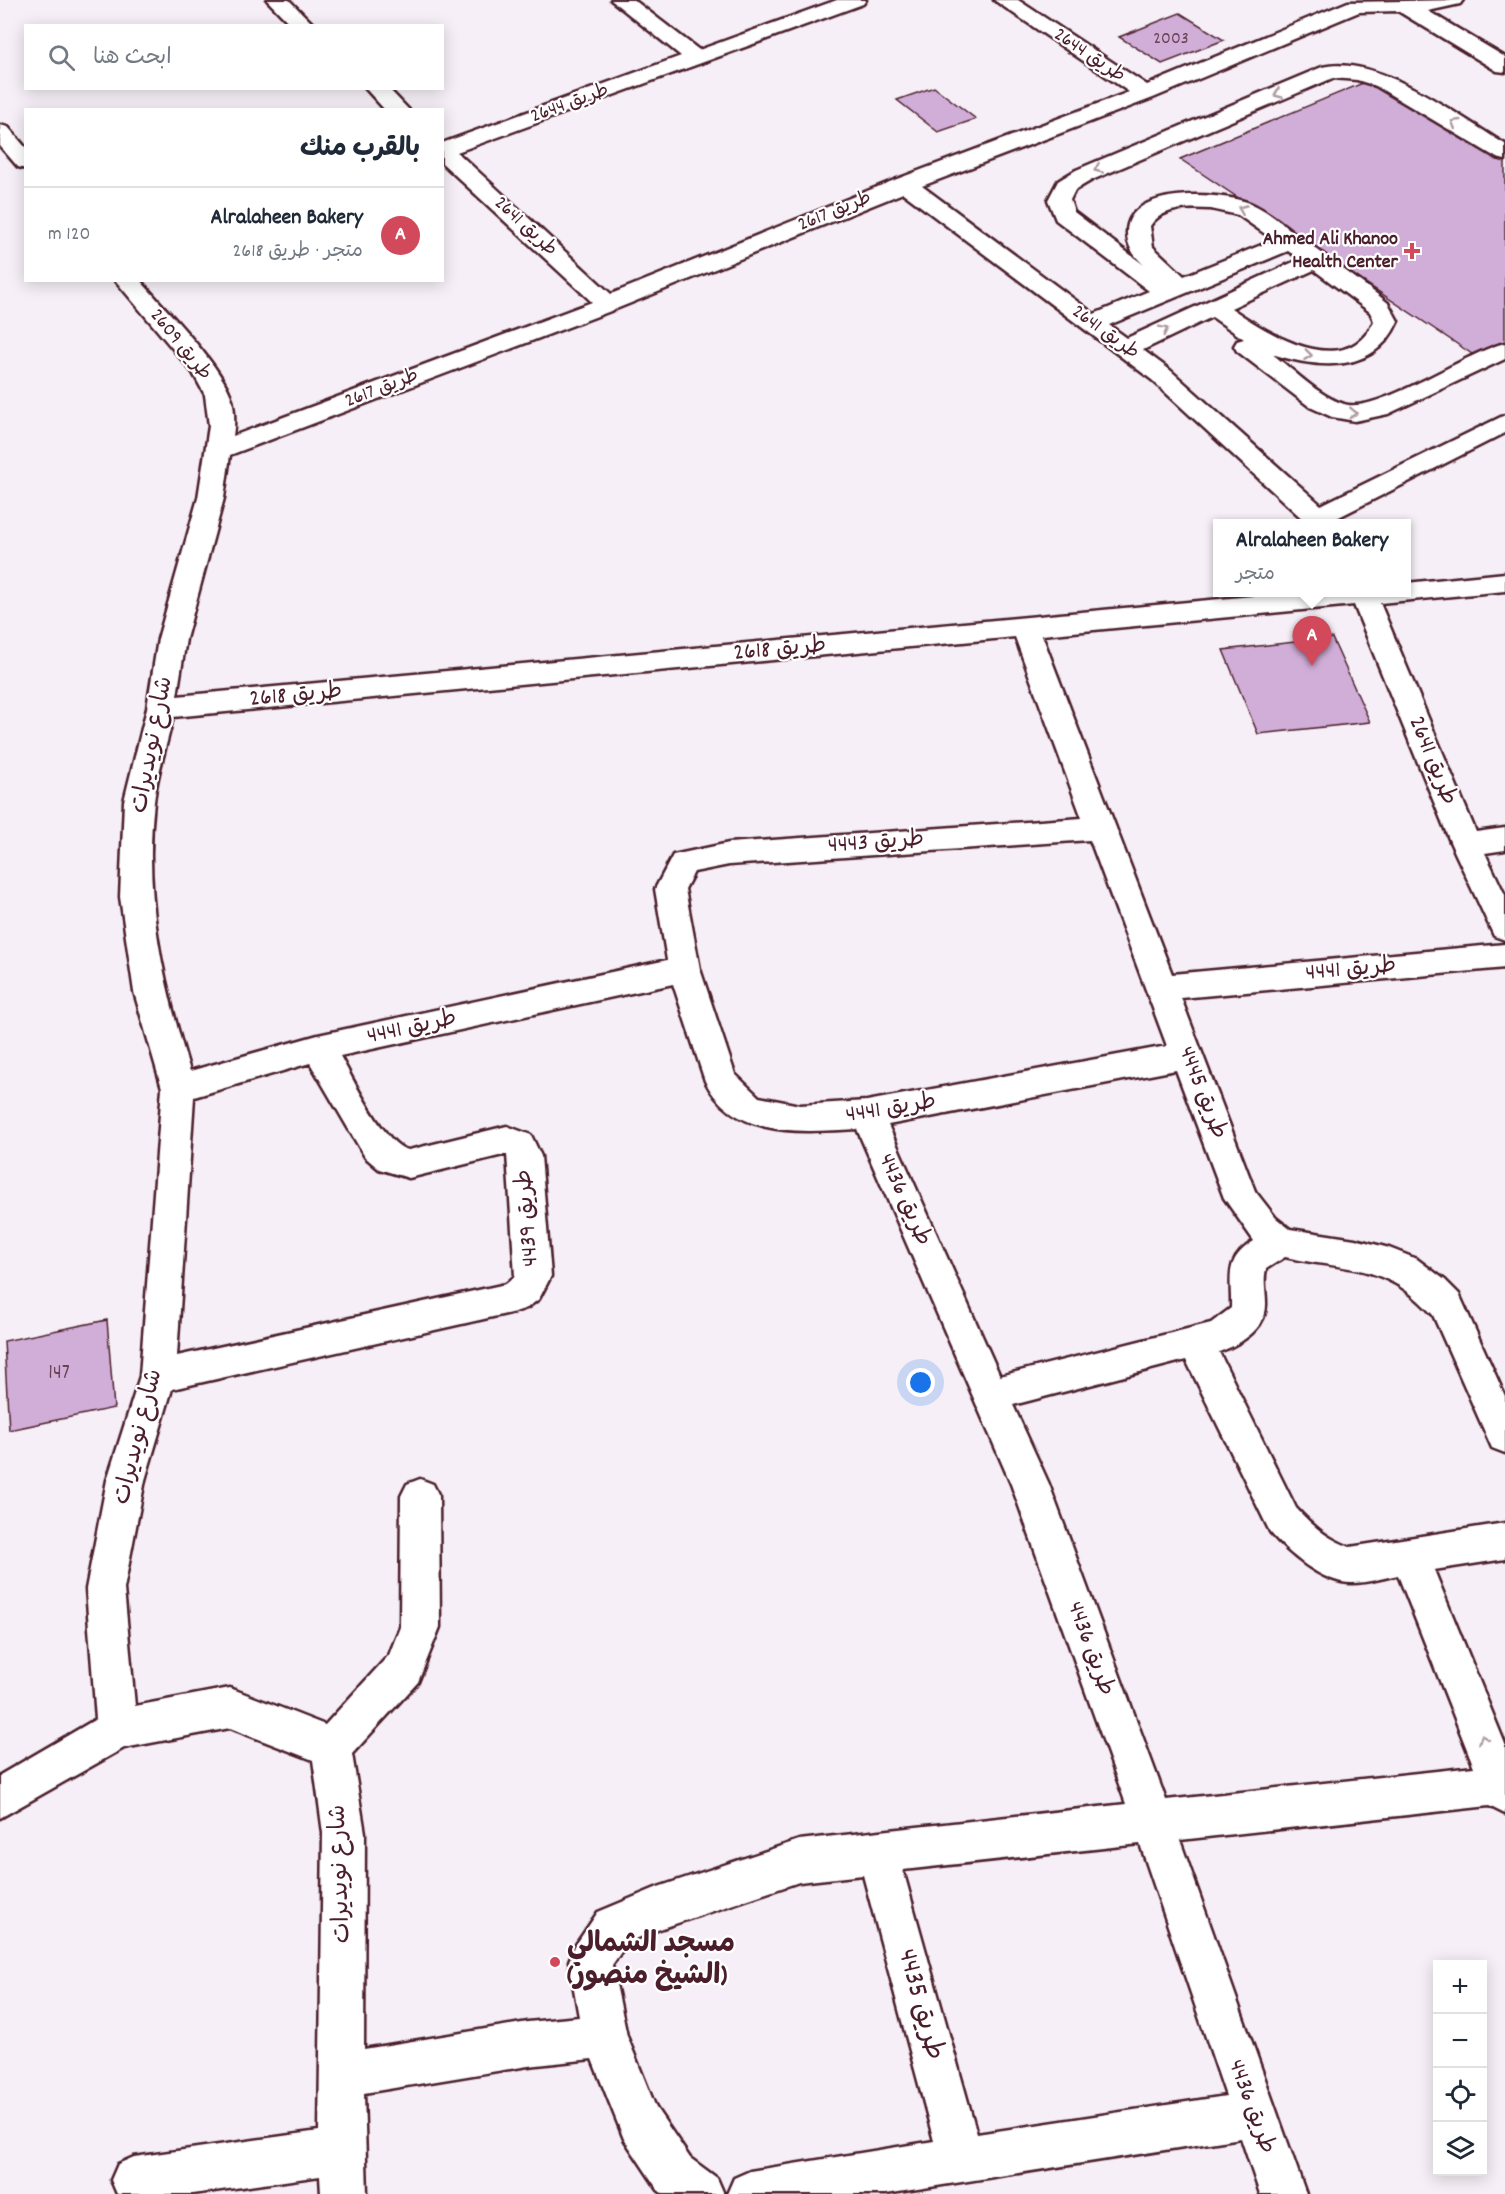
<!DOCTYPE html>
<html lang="ar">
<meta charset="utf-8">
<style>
body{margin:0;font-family:Dekko,"Playpen Sans Arabic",sans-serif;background:#f2f2f3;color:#1f2937;direction:rtl}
.controls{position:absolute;right:18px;bottom:18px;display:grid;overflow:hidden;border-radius:0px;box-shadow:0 3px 15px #0003}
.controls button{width:54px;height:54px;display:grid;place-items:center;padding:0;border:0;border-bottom:2px solid #e0e1e3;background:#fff;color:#1f2937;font:30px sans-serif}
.you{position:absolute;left:921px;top:1383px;width:21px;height:21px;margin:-15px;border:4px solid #fff;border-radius:50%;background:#1a73e8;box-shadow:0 0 0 9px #1a73e833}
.badge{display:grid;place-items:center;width:39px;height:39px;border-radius:50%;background:#d1495b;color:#fff;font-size:20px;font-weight:700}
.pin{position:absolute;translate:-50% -50px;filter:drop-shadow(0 2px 3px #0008)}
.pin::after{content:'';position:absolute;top:32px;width:21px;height:18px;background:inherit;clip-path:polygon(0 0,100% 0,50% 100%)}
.popup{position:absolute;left:1213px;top:519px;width:198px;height:78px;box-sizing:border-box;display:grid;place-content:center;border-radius:0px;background:#fff;filter:drop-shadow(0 2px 4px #0005);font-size:20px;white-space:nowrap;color:#747a83}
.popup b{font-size:22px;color:#1f2937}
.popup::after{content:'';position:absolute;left:50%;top:100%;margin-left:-12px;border:12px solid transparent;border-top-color:#fff}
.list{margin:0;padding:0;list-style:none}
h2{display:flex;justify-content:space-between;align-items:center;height:78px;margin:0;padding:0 24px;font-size:26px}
h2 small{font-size:20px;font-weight:400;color:#747a83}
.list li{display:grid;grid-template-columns:39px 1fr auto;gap:18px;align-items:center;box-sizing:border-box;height:96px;padding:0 24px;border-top:2px solid #e0e1e3}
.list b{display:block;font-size:22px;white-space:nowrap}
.list p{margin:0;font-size:20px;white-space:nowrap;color:#747a83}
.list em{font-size:20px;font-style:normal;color:#747a83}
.icon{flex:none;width:33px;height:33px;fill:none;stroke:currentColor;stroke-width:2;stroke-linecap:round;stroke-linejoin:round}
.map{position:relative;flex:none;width:1505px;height:2194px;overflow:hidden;direction:ltr}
.search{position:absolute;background:#fff;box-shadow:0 3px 15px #0003;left:24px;top:24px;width:420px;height:66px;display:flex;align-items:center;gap:15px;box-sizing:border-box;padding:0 21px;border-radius:0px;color:#747a83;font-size:22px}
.panel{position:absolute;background:#fff;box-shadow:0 3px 15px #0003;left:24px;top:108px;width:420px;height:174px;border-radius:0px;direction:rtl}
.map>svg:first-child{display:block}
</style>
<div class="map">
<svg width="1505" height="2194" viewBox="0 0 1505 2194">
<rect width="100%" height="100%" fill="#f6eff7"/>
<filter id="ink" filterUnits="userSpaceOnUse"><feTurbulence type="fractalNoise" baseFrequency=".0167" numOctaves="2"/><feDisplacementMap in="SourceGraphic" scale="12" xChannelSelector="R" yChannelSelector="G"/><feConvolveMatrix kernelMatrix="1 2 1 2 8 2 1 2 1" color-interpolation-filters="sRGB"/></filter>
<g filter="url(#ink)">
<!-- building -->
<path fill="#d1aed8" stroke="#4a1f2b" stroke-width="1.5" d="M1180 13 1224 40 1162 64 1119 37Z
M1370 80 1505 161V341L1475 356 1180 159Z
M934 87 976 119 938 132 897 100Z
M1332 638 1370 722 1258 734 1223 650Z
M107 1320 114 1408 9 1430 4 1341Z"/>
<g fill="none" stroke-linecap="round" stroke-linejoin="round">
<!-- minor casing -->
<g stroke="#4a1f2b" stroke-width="5">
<path id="minor" d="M267 0H289L315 26H292Z
M611 0H634L699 50 837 0H866L863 4 457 152 611 294 897 179 1129 92 994 0H1018L1147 85 1348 2 1463 0 1460 4 1428 11 1505 57V72L1497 71 1398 11 1359 12 1153 98 922 186 1094 314 1149 291 1056 220 1048 200 1058 181 1076 170 1322 67C1378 54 1458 116 1505 144V160L1497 158 1376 86 1357 80 1333 78 1092 180 1075 190 1070 200 1074 212 1144 265C1134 256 1127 246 1127 233 1126 185 1221 192 1250 203 1267 210 1281 223 1296 234 1323 254 1350 274 1378 295L1388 303 1398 321C1375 374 1319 369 1272 354 1294 370 1318 396 1344 404 1376 415 1467 352 1505 343V359L1388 414 1355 421 1332 417 1310 407 1237 351 1234 346 1237 341 1244 339 1212 317 1143 350 1170 370 1321 505 1505 415V433L1335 519 1338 524H1308L1152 380 903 193 616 309 230 455 224 498 186 639 177 696 1296 592H1406V583L1505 573V591L1380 603 1476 832 1505 828V850L1485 853 1505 895V940L1494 936 1451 844 1354 605 1042 635 1172 974 1505 944V968L1181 998 1255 1191 1276 1218 1290 1229 1355 1239 1389 1248 1417 1259 1445 1280 1459 1294 1505 1396V1453L1492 1448 1433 1315C1386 1262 1347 1271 1285 1257L1266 1269C1263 1281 1266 1291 1266 1303 1267 1329 1240 1344 1219 1352L1296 1508C1312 1525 1327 1539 1350 1547L1505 1523V1559L1434 1570 1505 1744V1814L1489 1806 1180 1840 1306 2194H1260L1241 2138 886 2194H727L734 2178 750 2171 934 2141 863 1875 799 1882 660 1929 628 1942 612 1965 627 2036 656 2108 690 2158 717 2178 724 2194H663L658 2190 624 2139 592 2059 528 2066 364 2093 367 2194H321L320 2176 193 2194H117L111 2180 118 2164 134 2157 319 2131 323 1833 313 1760 230 1728 124 1748 0 1818V1775L96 1719 86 1589 107 1480 140 1376 162 1088 134 992 120 897 124 801 147 708 158 639 198 498 209 426 205 395 193 373 115 280H140C165 309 217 361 230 394 235 406 235 424 233 436L592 302 442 163V143L681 56ZM1211 209 1238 215 1274 240 1184 276 1153 247 1150 226C1163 206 1190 208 1211 209ZM1288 251 1300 259 1127 338 1109 325ZM1314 270 1370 312 1374 321C1346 383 1267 333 1231 308ZM1015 637 1082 818 729 843 673 855 655 889 667 960 318 1035 190 1071C163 982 143 896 154 802 157 773 167 745 173 717ZM1090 840 1167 1046 867 1101 800 1105 759 1097 735 1074 700 969 685 889 694 872 729 865ZM673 984 705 1081C734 1139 801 1132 857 1129L1011 1484 1126 1804 799 1840 658 1887 598 1912 575 1946 569 1961 579 2017 528 2022 364 2049 365 1833 352 1754 418 1682 440 1627 439 1496 433 1484 420 1479 407 1484 401 1496 400 1627 389 1655 325 1725 230 1688 135 1706 124 1589 145 1480 172 1389 515 1312 527 1308 539 1299 551 1276 541 1156 531 1135 507 1126 409 1150C386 1148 352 1077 340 1056ZM310 1063 365 1157 379 1169 409 1178 507 1154 515 1276 506 1284 177 1356 194 1097ZM1176 1070 1224 1198 1254 1241C1223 1260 1232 1278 1231 1308L1211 1323 1000 1376 888 1125ZM1186 1360 1270 1532C1288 1553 1322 1583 1352 1583 1367 1583 1383 1578 1398 1575L1474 1767 1166 1800 1049 1484 1013 1405ZM1140 1844 1226 2096 977 2134 903 1870Z
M365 88H388L409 110H385Z
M0 125 8 127 26 148V169L18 167 0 146Z"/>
</g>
<!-- minor -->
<use href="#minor" fill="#fff" fill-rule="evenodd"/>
</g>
<!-- one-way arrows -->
<defs><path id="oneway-chevron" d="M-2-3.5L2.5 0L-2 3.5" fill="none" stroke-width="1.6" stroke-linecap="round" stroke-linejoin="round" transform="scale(1.5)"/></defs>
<g stroke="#ae9aa0">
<use href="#oneway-chevron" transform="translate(1278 94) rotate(157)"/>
<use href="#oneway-chevron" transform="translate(1455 123) rotate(-149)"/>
<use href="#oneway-chevron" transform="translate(1098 169) rotate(157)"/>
<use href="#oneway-chevron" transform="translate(1242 209) rotate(-158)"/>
<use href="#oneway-chevron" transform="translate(1164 330) rotate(-26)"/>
<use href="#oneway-chevron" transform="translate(1308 355) rotate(7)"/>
<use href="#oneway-chevron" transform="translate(1353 413) rotate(3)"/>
<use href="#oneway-chevron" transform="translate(1483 1739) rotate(-112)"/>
</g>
</g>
<!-- markers -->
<g fill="#d1495b" stroke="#fff" stroke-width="2">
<path d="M1409 242h6v6h6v6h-6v6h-6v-6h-6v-6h6z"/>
<circle cx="555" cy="1962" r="6"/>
</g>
<g text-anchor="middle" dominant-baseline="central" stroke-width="4.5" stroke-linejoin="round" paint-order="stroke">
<!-- far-number labels -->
<g font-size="18" fill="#6c4356">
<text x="1171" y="39">2003</text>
</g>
<!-- far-street labels -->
<g font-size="20" fill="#4a1f2b" stroke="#fff">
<text transform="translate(1089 56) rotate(34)">طريق 2644</text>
<text transform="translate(570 104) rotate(-20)">طريق 2644</text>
<text transform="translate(835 212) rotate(-22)">طريق 2617</text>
<text transform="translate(525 227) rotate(43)">طريق 2641</text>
<text transform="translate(1105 333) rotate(36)">طريق 2641</text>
<text transform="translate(180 345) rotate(51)">طريق 2609</text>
<text transform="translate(382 389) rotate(-21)">طريق 2617</text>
</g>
<!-- far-poi labels -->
<g font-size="20" font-weight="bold" fill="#4a1f2b" stroke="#fff" text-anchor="end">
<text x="1398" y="240">Ahmed Ali Khanoo<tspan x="1398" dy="23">Health Center</tspan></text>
</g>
<!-- number labels -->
<g font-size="21" fill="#6c4356">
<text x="59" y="1374">147</text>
</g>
<!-- street labels -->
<g font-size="24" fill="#4a1f2b" stroke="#fff">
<text transform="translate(780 650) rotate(-5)">طريق 2618</text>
<text transform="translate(296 696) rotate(-5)">طريق 2618</text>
<text transform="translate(153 745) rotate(-79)">شارع نويديرات</text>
<text transform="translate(1432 761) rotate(68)">طريق 2641</text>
<text transform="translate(876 843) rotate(-4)">طريق 4443</text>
<text transform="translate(1351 970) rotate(-5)">طريق 4441</text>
<text transform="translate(412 1028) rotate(-12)">طريق 4441</text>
<text transform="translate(1202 1093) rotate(69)">طريق 4445</text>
<text transform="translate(891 1109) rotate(-9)">طريق 4441</text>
<text transform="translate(904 1200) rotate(66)">طريق 4436</text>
<text transform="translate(528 1218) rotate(-94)">طريق 4439</text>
<text transform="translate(139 1437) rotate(-76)">شارع نويديرات</text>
<text transform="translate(1090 1649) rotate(70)">طريق 4436</text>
<text transform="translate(341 1874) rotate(-92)">شارع نويديرات</text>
<text transform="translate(1251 2107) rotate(70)">طريق 4436</text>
</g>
<!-- near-poi labels -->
<g font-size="28" font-weight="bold" fill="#4a1f2b" stroke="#fff" text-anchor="start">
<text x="567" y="1946">مسجد الشمالي<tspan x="567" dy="32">(الشيخ منصور)</tspan></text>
</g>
<!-- near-street labels -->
<g font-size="28" fill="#4a1f2b" stroke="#fff">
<text transform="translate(919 2005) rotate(75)">طريق 4435</text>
</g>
</g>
</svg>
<div class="controls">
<button>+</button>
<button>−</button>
<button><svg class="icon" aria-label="locate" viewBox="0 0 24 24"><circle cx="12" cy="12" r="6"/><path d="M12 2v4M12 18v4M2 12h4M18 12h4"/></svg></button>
<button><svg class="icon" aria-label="layers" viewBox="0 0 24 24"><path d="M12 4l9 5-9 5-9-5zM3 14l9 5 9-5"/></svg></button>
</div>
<div class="you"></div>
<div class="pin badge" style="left:1312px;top:666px">A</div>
<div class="popup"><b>Alralaheen Bakery</b>متجر</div>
<div class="search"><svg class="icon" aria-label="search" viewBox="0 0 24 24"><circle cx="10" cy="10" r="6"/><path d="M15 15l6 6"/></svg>ابحث هنا</div>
<section class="panel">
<h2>بالقرب منك<small></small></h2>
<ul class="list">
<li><span class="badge">A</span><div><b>Alralaheen Bakery</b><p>متجر · طريق 2618</p></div><em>120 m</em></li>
</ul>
</section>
</div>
